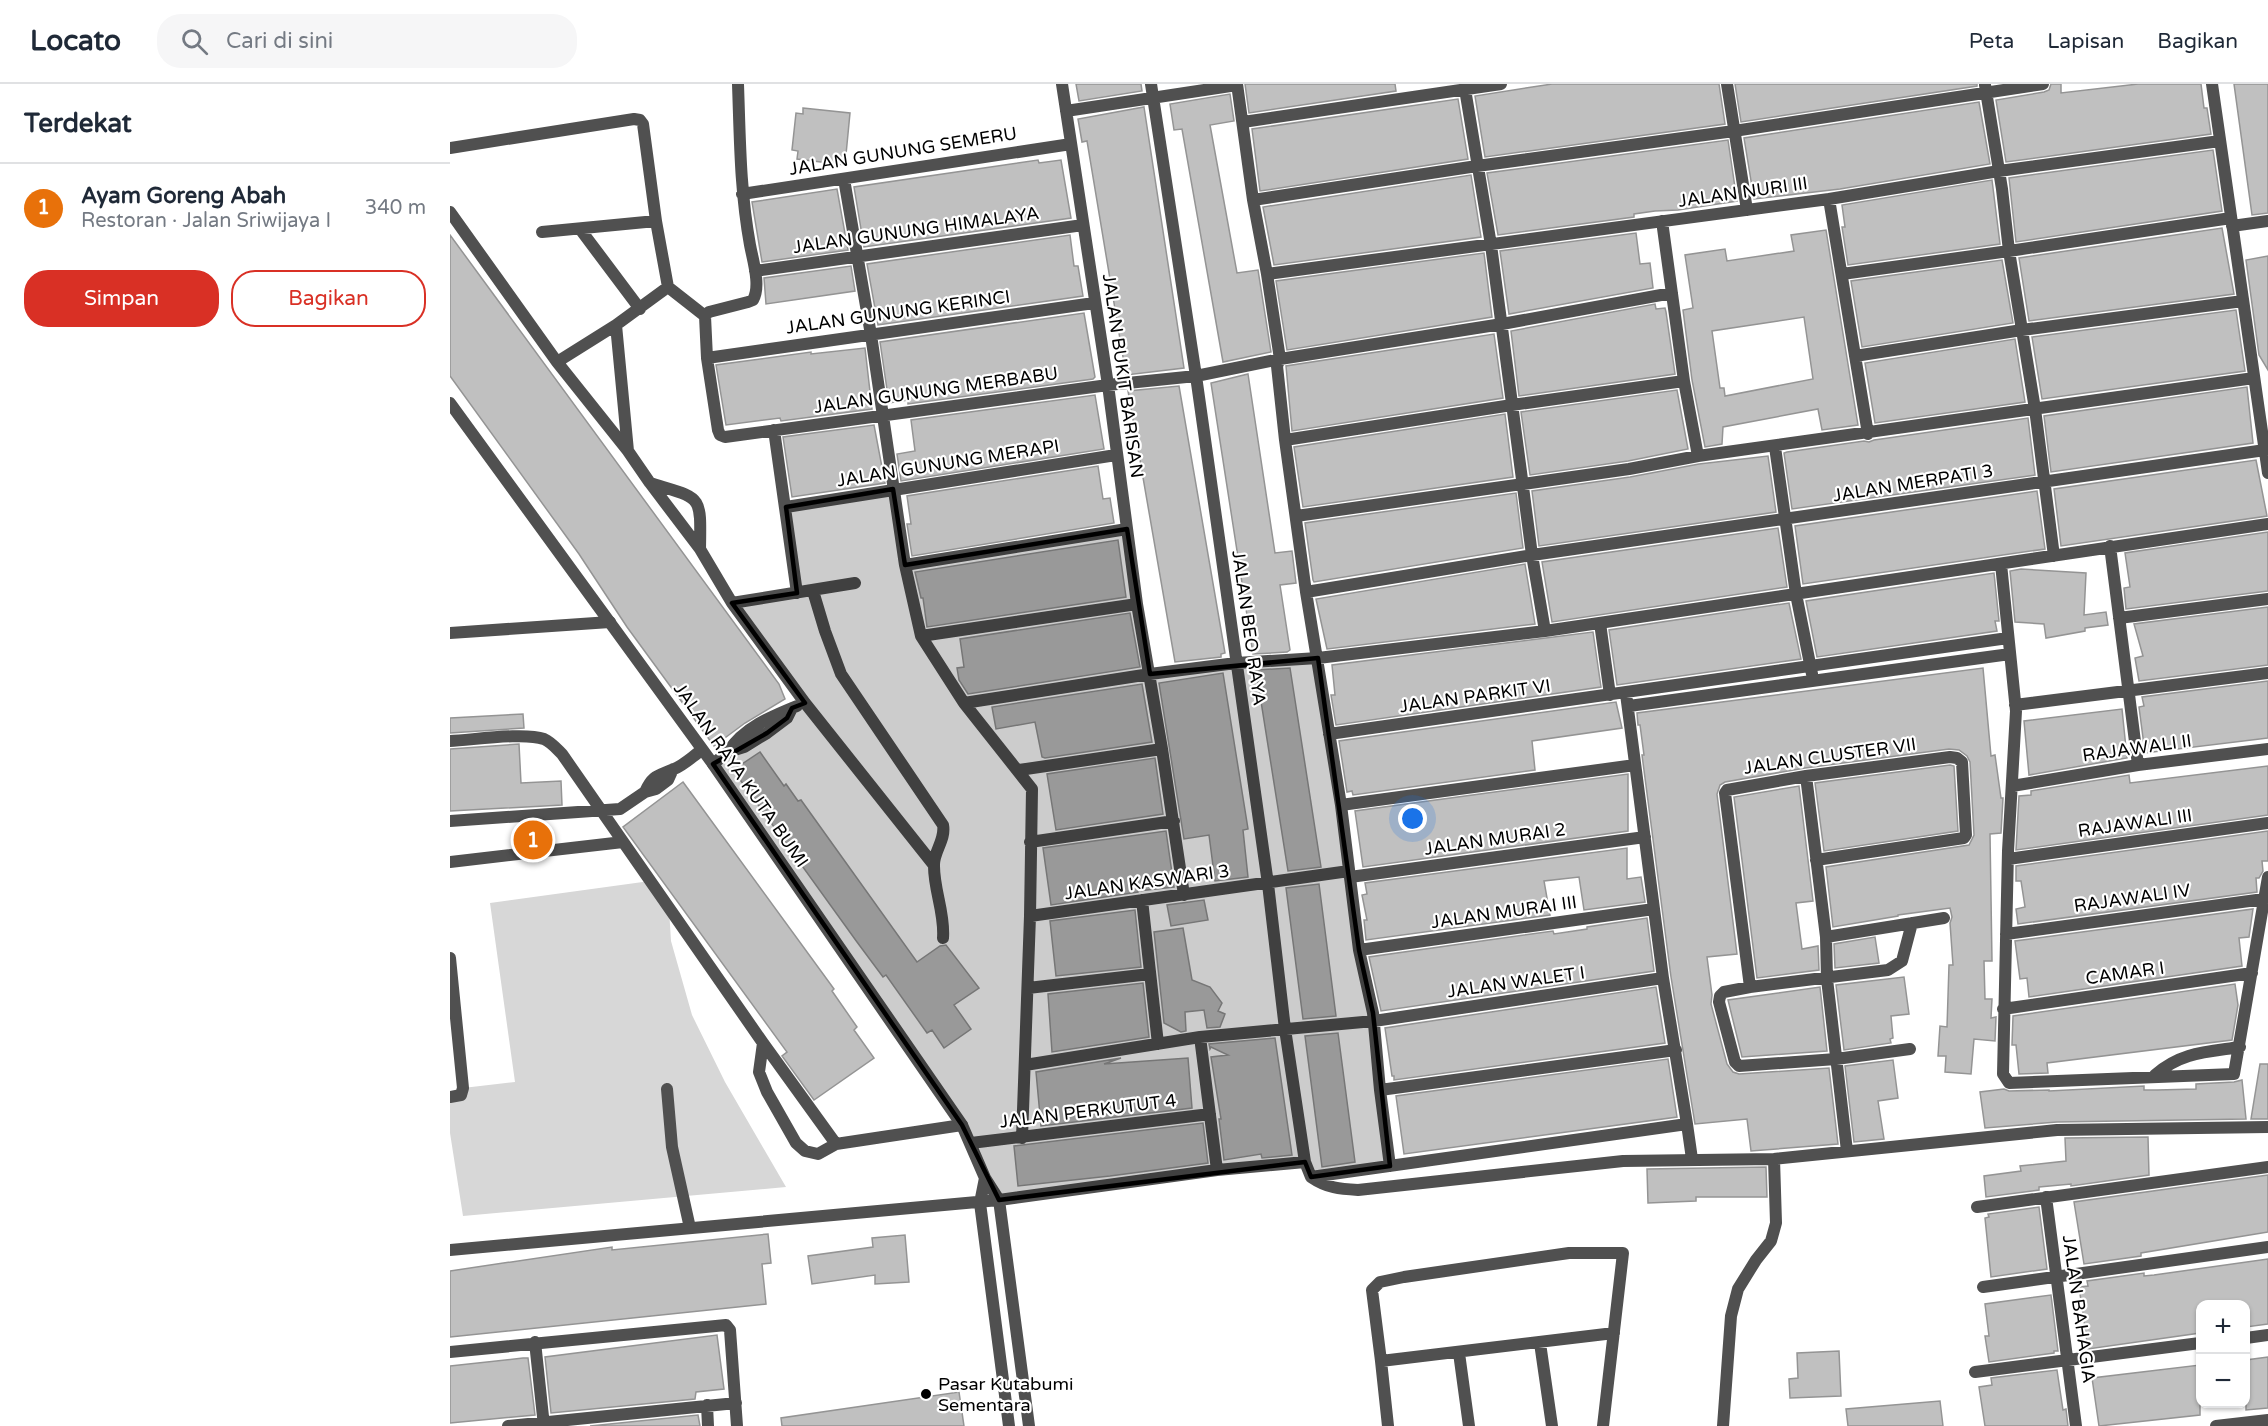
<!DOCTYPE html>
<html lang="id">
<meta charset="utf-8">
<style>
body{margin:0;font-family:"Varela Round",sans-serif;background:#f6f6f7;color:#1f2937}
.controls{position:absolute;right:18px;bottom:18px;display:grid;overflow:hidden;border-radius:12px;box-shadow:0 2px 4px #0004}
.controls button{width:54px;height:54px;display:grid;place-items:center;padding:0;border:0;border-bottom:2px solid #e0e1e3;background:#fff;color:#1f2937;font:30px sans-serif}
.you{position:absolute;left:963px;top:735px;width:21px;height:21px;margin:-15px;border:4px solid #fff;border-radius:50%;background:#1a73e8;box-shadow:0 0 0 9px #1a73e833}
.badge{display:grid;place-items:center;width:39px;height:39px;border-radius:50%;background:#d93025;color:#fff;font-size:20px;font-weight:700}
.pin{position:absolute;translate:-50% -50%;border:3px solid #fff;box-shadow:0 2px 6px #0006}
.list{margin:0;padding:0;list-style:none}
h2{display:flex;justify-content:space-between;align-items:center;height:78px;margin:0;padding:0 24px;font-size:26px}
h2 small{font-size:20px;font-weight:400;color:#747a83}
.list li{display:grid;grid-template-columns:39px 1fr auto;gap:18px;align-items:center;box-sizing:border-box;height:90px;padding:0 24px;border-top:2px solid #e0e1e3}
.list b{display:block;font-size:22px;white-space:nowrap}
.list p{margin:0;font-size:20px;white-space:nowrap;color:#747a83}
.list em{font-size:20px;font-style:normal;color:#747a83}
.actions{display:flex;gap:12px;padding:18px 24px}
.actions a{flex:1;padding:14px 0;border:2px solid #d93025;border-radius:24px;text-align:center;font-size:21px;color:#d93025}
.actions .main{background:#d93025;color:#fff}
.icon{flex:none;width:33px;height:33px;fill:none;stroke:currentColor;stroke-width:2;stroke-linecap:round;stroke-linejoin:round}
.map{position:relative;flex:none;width:1818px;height:1342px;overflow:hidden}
header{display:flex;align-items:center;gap:36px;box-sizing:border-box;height:84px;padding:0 30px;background:#fff;border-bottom:2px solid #e0e1e3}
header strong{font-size:28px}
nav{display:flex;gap:33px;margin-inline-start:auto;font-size:21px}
.search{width:420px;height:54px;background:#f6f6f7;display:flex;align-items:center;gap:15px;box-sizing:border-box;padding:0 21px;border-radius:24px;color:#747a83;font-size:22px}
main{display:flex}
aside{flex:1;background:#fff}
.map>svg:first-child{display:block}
</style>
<header>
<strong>Locato</strong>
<div class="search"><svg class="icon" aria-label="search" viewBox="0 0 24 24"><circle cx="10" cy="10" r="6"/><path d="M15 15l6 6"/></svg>Cari di sini</div>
<nav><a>Peta</a><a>Lapisan</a><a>Bagikan</a></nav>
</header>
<main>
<aside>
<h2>Terdekat<small></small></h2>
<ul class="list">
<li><span class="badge" style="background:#e8710a">1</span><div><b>Ayam Goreng Abah</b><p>Restoran · Jalan Sriwijaya I</p></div><em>340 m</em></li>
</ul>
<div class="actions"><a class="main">Simpan</a><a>Bagikan</a></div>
</aside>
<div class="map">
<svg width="1818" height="1342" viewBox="0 0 1818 1342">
<rect width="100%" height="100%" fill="#fff"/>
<!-- green -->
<path fill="#d7d7d7" d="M200 797 219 825 221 857 242 931 275 998 336 1103 13 1132 0 1049V1013L13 1004 65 998 40 819Z"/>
<!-- building -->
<path fill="#c0c0c0" stroke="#949494" stroke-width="1.5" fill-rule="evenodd" d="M626 0H691L692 7 629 17Z
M795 0H945L946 7 799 29Z
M1102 0H1269L1275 40 1035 73 1025 12Z
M1285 0H1527V2L1291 38Z
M1601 0H1611V9L1688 0H1751L1754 24H1757L1761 50 1556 78 1546 16 1594 8 1599 6Z
M1784 0H1818V129L1802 131Z
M780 10 784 37 760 41 787 189 808 186 821 268 773 278 732 45 724 46 720 20Z
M1008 15 1018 75 810 107 802 45Z
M1529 18 1540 80 1390 105 1304 115 1294 54Z
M694 23 734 284 676 291 637 57 632 58 628 35Z
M353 24 400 29 395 81 347 75 348 67 342 66 346 29 353 30Z
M1278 56 1287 117 1228 126 1205 127 1184 130V133L1048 151 1037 89Z
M1763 66 1772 127 1566 158 1559 94Z
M588 76 589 79 611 76 621 134 414 163 404 103Z
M1021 91 1031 153 824 181 813 123Z
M1542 96 1550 160 1398 181 1392 143H1395L1392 121Z
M387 105 398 166 312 178 302 118Z
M1772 144 1784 210 1579 237 1569 174Z
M1376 146 1408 341 1372 346 1368 325 1273 343 1272 360 1255 363 1242 296 1233 226 1243 224 1235 171 1275 165 1277 177 1344 167 1341 151ZM1354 233 1363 295 1275 312 1274 304H1270L1262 247Z
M1186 149 1190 180 1200 179 1203 204 1059 230 1050 167Z
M0 151 329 600 335 615 295 639 264 662 177 543 129 470 0 292Z
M620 151 624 182H628L633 212 428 241 417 180Z
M1034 169 1042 233 837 266 826 197Z
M1818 172V286L1809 271 1796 176Z
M1552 176 1563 239 1412 263 1401 197Z
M401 182 405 207 316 220 314 194Z
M1205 220 1206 225 1215 224 1216 228 1225 290 1069 312 1061 247Z
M1786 226 1795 287 1592 315 1582 253Z
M634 229 645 293 643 295 458 320V316L439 319 430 258Z
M1044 250 1053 314 842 347 836 282Z
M1565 255 1575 318 1425 339 1415 279Z
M415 264 422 325 331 337 330 334 276 341 266 281 361 268V270Z
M798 290 825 469 842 467 846 499 830 501 840 566 837 568 803 570 761 299Z
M729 302 775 569 771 570V573L725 578 678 307Z
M1797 303 1803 359 1601 388 1594 332Z
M1227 306 1238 365 1178 377 1080 391 1071 328Z
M645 311 654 365 451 397 447 370 465 367 461 336Z
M1055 330 1063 393 853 423 844 363Z
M1578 334 1585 391 1342 425 1334 369 1337 368 1414 357 1419 358 1424 356Z
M424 341 435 399 342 413 333 353Z
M1318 372 1326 428 1089 462 1082 407 1180 393 1249 380Z
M1806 376 1817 432 1611 462 1604 405Z
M648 382 653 415 660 414 664 439 462 472 457 440H461L457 412Z
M1587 407 1595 465 1353 500 1345 442Z
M1066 409 1073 464 864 498 863 496 855 439Z
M1328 444 1337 503 1102 538 1092 478Z
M1818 448V507L1676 525 1674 504 1680 503 1675 469Z
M668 456 676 513 477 543 473 514H471L465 488Z
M1075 480 1085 540 877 565 866 515Z
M1571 485 1636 489 1634 531 1656 528 1658 541 1635 544V547L1596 554 1594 540 1565 538 1560 487Z
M1544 489 1549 537H1545L1547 547 1367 573 1356 517Z
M1339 519 1351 575 1167 601 1159 546Z
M1818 523V581L1689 597 1685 574 1693 572 1684 540Z
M680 529 690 583 518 610 509 596 507 584 514 583 510 555Z
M1143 548 1151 603 886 641 881 611H885L882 581Z
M840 584 871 783 838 787 806 586Z
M1533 584 1541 672 1545 671 1551 714H1553L1551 749 1540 750 1542 877H1534L1535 915H1542L1541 934 1546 933 1545 957 1524 955 1521 990 1495 988 1496 972H1488L1490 942 1497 943 1499 881H1503L1500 839 1502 833 1500 824 1448 831V832L1383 843 1376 783 1519 761 1524 751 1520 678 1517 672 1509 666 1499 665 1355 684 1275 698 1270 701 1267 710 1287 870 1257 873 1262 911 1261 920 1277 980 1283 988 1289 990 1379 984 1388 1060 1301 1067 1297 1035 1245 1040 1221 893 1192 671H1194L1190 641H1188L1187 629Z
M773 589 798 745 793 746 798 793 765 797 759 751 734 755 709 599Z
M1818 597V654L1695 669 1689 623 1694 622 1692 613Z
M692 600 702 658 595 674 592 673 585 638 546 645 542 623Z
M1166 618 1172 644 1082 657 1085 686 903 711 902 707 897 708 889 657Z
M1672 625 1677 674 1579 691 1574 637Z
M73 630 74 644 0 649V634Z
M69 660 71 699 111 697 112 721 0 727V665Z
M310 668 334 702 336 700 348 717 351 716 467 878 490 862 496 861 529 904 504 921 521 945 494 964 482 946 477 949 436 891 433 893 407 858 283 686Z
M705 674 713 730 606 746 597 690Z
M1500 681 1504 682 1508 747 1374 767 1365 699Z
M1818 682V731L1566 766 1569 712 1581 711V707L1679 691 1680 699Z
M1178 690V747L913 783 905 727Z
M233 698 384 905 382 907 407 943 404 946 424 974 364 1016 332 972 337 968 173 743Z
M1349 702 1363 817 1346 819 1352 865 1368 862 1369 886 1307 894 1284 713Z
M716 747 724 803 688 807V808L601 821 593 764Z
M1818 747V777H1812L1813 787 1809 794H1806L1807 808 1568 840 1566 825 1575 823 1571 797H1566V782Z
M1177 764V795L1191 793 1195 818 1134 826 1129 793 1094 797 1100 831 916 856 914 836H917L912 811 917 810 915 799Z
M869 800 886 932 853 935 836 804Z
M754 816 758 836 721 842 717 821Z
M1803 825 1799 853 1789 854 1792 882 1579 913 1577 894 1570 895 1565 857Z
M685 826 691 883 606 892 600 837Z
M1197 834 1204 887 931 927 919 873 1103 847 1104 850 1137 845V843Z
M733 844 742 896 760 903 772 919 768 927 775 930 770 943 757 944 754 926 735 928 736 947 731 948 714 939 704 848Z
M1425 853 1429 879 1385 884 1384 860Z
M1454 893 1459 930 1441 932 1443 954 1440 955 1441 959 1394 966 1386 901Z
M693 899 699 953 602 968 598 910Z
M1785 900 1788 921 1782 956 1597 979 1598 989 1569 990 1566 961H1562L1563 932Z
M1206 903 1215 959 944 996V992H942L935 944Z
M1370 903 1377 967 1292 973 1278 916Z
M888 949 905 1078 872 1083 855 952Z
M825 954 842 1071 812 1074 811 1070 774 1076 769 1035H771L761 973 778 971 761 963 760 965 759 960Z
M671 974 654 980 738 974 742 1024 591 1042 586 988Z
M1218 975 1227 1033 954 1070 946 1012Z
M1443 976 1448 1014 1428 1017 1434 1055 1404 1058 1395 982Z
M1810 980H1818V1035H1801Z
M1792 996 1796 1035 1607 1038 1535 1044 1530 1008 1554 1005 1559 1007 1599 1006V1007L1694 1002V1006H1707L1746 1005V1000L1784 998Z
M753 1039 758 1079 660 1092 568 1102 564 1062Z
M1698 1053 1699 1091 1621 1102V1100L1589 1103V1106L1536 1113 1534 1092 1571 1087 1570 1082 1616 1077 1615 1054Z
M1316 1083 1317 1113H1246V1117L1198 1119 1197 1085Z
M1818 1091V1148L1691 1169V1172L1634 1180 1624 1118Z
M1589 1123 1597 1185 1541 1193 1535 1134 1539 1133 1538 1130Z
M318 1150 321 1179 312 1180 316 1220 0 1253V1187L162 1163V1166Z
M455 1151 459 1198 425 1200V1191L362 1200 358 1172 423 1163 422 1154Z
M1818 1175V1240L1796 1243V1221H1750V1249L1638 1265 1629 1203 1638 1202 1637 1197 1694 1189V1192L1704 1191Z
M1601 1211 1608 1267H1604V1269L1539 1278 1535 1252H1539L1535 1220Z
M267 1251 274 1305 246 1308 245 1315 101 1329 95 1273Z
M1389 1267 1391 1312 1340 1314 1339 1295 1348 1294 1347 1269Z
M1818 1273V1324L1796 1326V1276Z
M73 1274H78L85 1331 0 1339V1282Z
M1750 1281V1331L1649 1342 1642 1294Z
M1607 1286 1613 1326 1616 1325 1618 1342H1535L1529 1303 1542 1301 1541 1294Z
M509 1308 514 1342H332L331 1334Z
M1490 1317 1493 1342H1398L1396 1325Z
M248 1331 250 1342H140Z"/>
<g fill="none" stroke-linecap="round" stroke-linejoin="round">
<!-- minor -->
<path stroke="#505050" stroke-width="12" d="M288 0C290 56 290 106 300 161 303 177 311 202 303 216L298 218 259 228 255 232 257 274 268 346 270 351 275 353 658 301 746 292 830 275 1052 240 1222 209
M612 0 658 301 687 520 712 665 734 811
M701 0 746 292 818 800 835 945 855 1078 861 1093
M787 0 803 116 817 190 830 275 827 282 835 356 856 508 891 721 909 866 923 929 930 1006 940 1082
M1277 0 1297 126
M1762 0 1818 389
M1535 1 1552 105 1559 167 1585 325 1604 472
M1015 5 1041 161 1082 471 1095 547
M616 27 787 1
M793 38 1051 0
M0 64 184 35 190 36 193 40 206 137 218 203 166 241 107 278
M394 95 421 251 455 481 471 552 514 619 582 705 580 832 572 1054
M292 110 621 60
M1379 115 1418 350
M803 116 1027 82 1284 47 1593 0
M0 128 107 278 178 367 200 399 250 465 282 519 355 619 483 780
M1212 137 1234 297 1248 372
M1782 142 1818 137
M130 145 190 225
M92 148 206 137
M305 187 633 141
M817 190 1379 115 1549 87 1770 57
M1392 190 1559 167 1781 134
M218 203 255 232
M166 241 178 367
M1405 272 1572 246 1793 217
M257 274 644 219
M324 346 347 509
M835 356 1062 321 1234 297
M1325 363 1346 510 1362 590
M200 399C252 415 251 409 250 465
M336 423 666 371
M846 432 1179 385 1248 372 1804 294
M1660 462 1688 681
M1551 480 1566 627 1558 767 1553 990 1559 999 1784 990 1818 793
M455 481 677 445
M363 507 375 547 391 590 493 741C496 756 483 768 484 782 484 807 495 829 493 854
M856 508 1082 471 1815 366
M282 519 405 499
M1669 534 1818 515
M1150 539 1160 611
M0 549 160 538
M471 552 687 520
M514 619 700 590 786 579 868 574 1095 547 1818 440
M1565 621 1818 589
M1179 622 1560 570
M879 650 1558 554
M0 657C23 656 74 648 94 655 101 658 106 664 112 670L313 959 386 1060
M278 668C293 644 322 632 347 622
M263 680 278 668 294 663 317 649 337 634 342 624
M569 686 712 665
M1356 692 1376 853 1377 895 1397 1067
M1562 702 1688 681 1818 665
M195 708C203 690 209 692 224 685 234 681 243 672 252 666
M891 721 1185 681
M0 737 170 725 195 708 206 705 218 696 223 685
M580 758 724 737
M1558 775 1818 739
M0 778 173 758
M900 793 1195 753
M692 816 708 960
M580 832 899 787
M1556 850 1814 815
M1376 853 1494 834
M909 866 1204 825
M0 874 13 1004 11 1011 0 1013
M1300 903 1275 709 1277 706 1356 692 1500 673 1507 674 1512 678 1516 751 1514 754 1366 776
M578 904 700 890
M1553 925 1802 889
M750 953 767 1086
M313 959 309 988 317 1008 346 1059 355 1067 368 1070 386 1060 512 1041
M1460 965 1386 975 1289 982 1285 978 1269 918 1270 912 1274 908 1300 903 1438 886 1452 877 1462 839
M575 981 750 953 924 937 1213 894
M1705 991C1731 968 1757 968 1790 963
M217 1005 222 1063 240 1144
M930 1006 1226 966
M1237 1040 1242 1075
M521 1059 760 1030
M861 1093C877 1104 890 1105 908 1106L1173 1077 1324 1075 1607 1046 1818 1043
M861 1093 1237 1040 1213 894 1176 610
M1596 1113 1626 1342
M549 1116 767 1086 855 1078
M1527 1123 1818 1083
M1533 1203 1818 1163
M1796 1254 1818 1251
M85 1258 94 1342
M1090 1259 1102 1342
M0 1268 276 1241 280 1246 287 1342
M1009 1269 1019 1342
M931 1277 922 1206 930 1198 954 1193 1119 1169H1173L1153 1342
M1525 1288 1750 1259
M257 1321 258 1342
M58 1342 286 1319
M938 1342 931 1277 1164 1249
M1273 1342 1281 1232 1288 1205 1306 1176 1321 1157 1326 1139 1324 1075
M1766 1342 1818 1336"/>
<!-- tertiary -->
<path stroke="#505050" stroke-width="12" d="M0 319 263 680 512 1041 535 1094 549 1116 579 1342
M535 1094 530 1119 559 1342
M0 1166 549 1116"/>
</g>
<!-- marked area -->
<path fill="#000" fill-opacity="0.2" stroke="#000" stroke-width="4.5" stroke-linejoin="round" d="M443 405 455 481 677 445 700 590 868 574 909 866 923 929 940 1082 861 1093 855 1078 549 1116 512 1041 263 680 317 649 337 634 342 624 355 619 282 519 347 509 336 423Z"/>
<!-- markers -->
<circle fill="#000" stroke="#fff" stroke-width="2" cx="476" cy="1310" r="6"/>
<g text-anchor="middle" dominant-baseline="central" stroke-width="4.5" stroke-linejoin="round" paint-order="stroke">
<!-- street labels -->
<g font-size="18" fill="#000" stroke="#fff">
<text transform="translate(453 67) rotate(-9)">JALAN GUNUNG SEMERU</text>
<text transform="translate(1293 108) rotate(-8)">JALAN NURI III</text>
<text transform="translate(466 146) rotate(-8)">JALAN GUNUNG HIMALAYA</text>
<text transform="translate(448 228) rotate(-8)">JALAN GUNUNG KERINCI</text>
<text transform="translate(673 292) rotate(82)">JALAN BUKIT BARISAN</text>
<text transform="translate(486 306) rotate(-8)">JALAN GUNUNG MERBABU</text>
<text transform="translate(498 379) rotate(-9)">JALAN GUNUNG MERAPI</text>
<text transform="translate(1463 399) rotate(-9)">JALAN MERPATI 3</text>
<text transform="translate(799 544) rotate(82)">JALAN BEO RAYA</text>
<text transform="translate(1025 612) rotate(-8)">JALAN PARKIT VI</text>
<text transform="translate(1687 664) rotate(-8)">RAJAWALI II</text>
<text transform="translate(1380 672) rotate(-8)">JALAN CLUSTER VII</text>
<text transform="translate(291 691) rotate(55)">JALAN RAYA KUTA BUMI</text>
<text transform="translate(1685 739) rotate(-8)">RAJAWALI III</text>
<text transform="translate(1045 755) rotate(-8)">JALAN MURAI 2</text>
<text transform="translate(697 798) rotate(-8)">JALAN KASWARI 3</text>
<text transform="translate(1682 814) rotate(-8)">RAJAWALI IV</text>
<text transform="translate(1054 828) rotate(-8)">JALAN MURAI III</text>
<text transform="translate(1675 889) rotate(-8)">CAMAR I</text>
<text transform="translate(1066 898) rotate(-8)">JALAN WALET I</text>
<text transform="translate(638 1027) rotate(-7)">JALAN PERKUTUT 4</text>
<text transform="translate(1629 1225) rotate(82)">JALAN BAHAGIA</text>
</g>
<!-- poi labels -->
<g font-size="18" fill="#000" stroke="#fff" text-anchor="start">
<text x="488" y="1300">Pasar Kutabumi<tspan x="488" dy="21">Sementara</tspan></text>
</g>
</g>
</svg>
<div class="controls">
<button>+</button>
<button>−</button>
</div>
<div class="you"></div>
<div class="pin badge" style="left:83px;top:756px;background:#e8710a">1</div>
</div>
</main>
